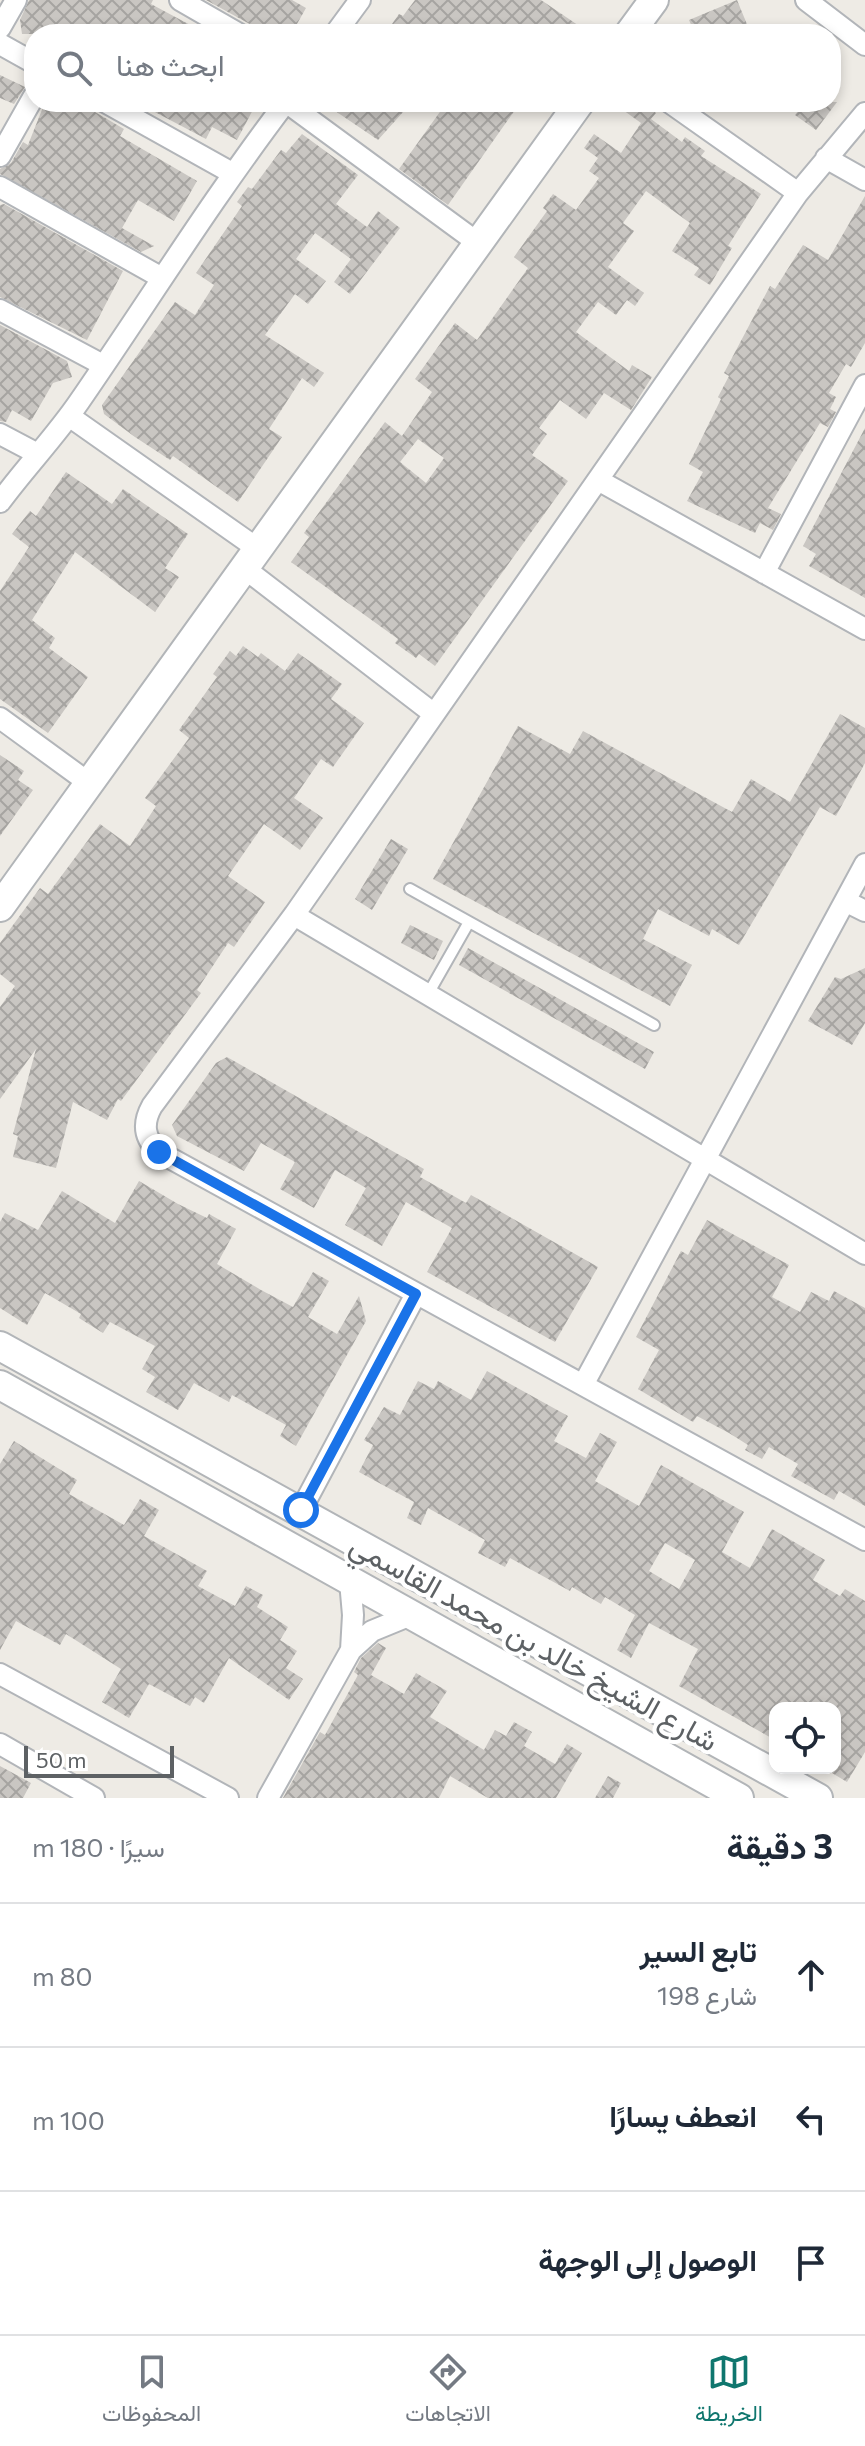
<!DOCTYPE html>
<html lang="ar">
<meta charset="utf-8">
<style>
body{margin:0;font-family:Commissioner,Vazirmatn,sans-serif;background:#f6f6f7;color:#1f2937;direction:rtl}
.controls{position:absolute;right:24px;bottom:24px;display:grid;overflow:hidden;border-radius:16px;box-shadow:0 4px 12px #0003}
.controls button{width:72px;height:72px;display:grid;place-items:center;padding:0;border:0;border-bottom:2px solid #e0e1e3;background:#fff;color:#1f2937;font:40px sans-serif}
.scale{position:absolute;left:24px;bottom:20px;width:150px;box-sizing:border-box;padding-left:8px;border:4px solid #5d6164;border-top:0;font-size:22px;line-height:28px;white-space:nowrap;color:#5d6164;-webkit-text-stroke:6px #fff;paint-order:stroke}
.stop{position:absolute;width:24px;height:24px;margin:-18px;border:6px solid #1a73e8;border-radius:50%;background:#fff}
.stop.end{background:#1a73e8;border-color:#fff;box-shadow:0 2px 8px #0008}
.list{margin:0;padding:0;list-style:none}
h2{display:flex;justify-content:space-between;align-items:center;height:104px;margin:0;padding:0 32px;font-size:34px}
h2 small{font-size:26px;font-weight:400;color:#747a83}
.list li{display:grid;grid-template-columns:52px 1fr auto;gap:24px;align-items:center;box-sizing:border-box;height:144px;padding:0 32px;border-top:2px solid #e0e1e3}
.list b{display:block;font-size:30px;white-space:nowrap}
.list p{margin:0;font-size:26px;white-space:nowrap;color:#747a83}
.list em{font-size:26px;font-style:normal;color:#747a83}
.icon{flex:none;width:44px;height:44px;fill:none;stroke:currentColor;stroke-width:2;stroke-linecap:round;stroke-linejoin:round}
.map{position:relative;flex:none;width:865px;height:1798px;overflow:hidden;direction:ltr}
.search{position:absolute;background:#fff;box-shadow:0 4px 12px #0003;left:24px;right:24px;top:24px;height:88px;display:flex;align-items:center;gap:20px;box-sizing:border-box;padding:0 28px;border-radius:32px;color:#747a83;font-size:30px}
.sheet{height:536px;background:#fff}
nav{display:flex;justify-content:space-around;align-items:center;box-sizing:border-box;height:112px;border-top:2px solid #e0e1e3;background:#fff;font-size:22px;color:#747a83}
nav a{display:grid;justify-items:center;gap:4px}
nav .on{color:#0f766e}
.map>svg:first-child{display:block}
</style>
<div class="map">
<svg width="865" height="1798" viewBox="0 0 865 1798">
<defs>
<pattern id="building-cross-hatch" width="8" height="8" patternUnits="userSpaceOnUse" patternTransform="scale(2)"><rect width="8" height="8" fill="#c9c6c2"/><path d="M0 0l8 8M0 8l8-8" fill="none" stroke="#a6a4a1"/></pattern>
</defs>
<rect width="100%" height="100%" fill="#eeebe5"/>
<!-- building -->
<path fill="url(#building-cross-hatch)" fill-rule="evenodd" d="M29 0H153L151 4 207 34H22L20 20Z
M206 0H292L306 8 293 31 286 27 282 34H268Z
M415 0H541L591 34H385L399 14 403 16Z
M737 0 751 34H695L689 20Z
M0 75 25 87 14 104 0 98Z
M45 102H78L124 129 120 136 197 181 174 221 138 200 122 228 154 246 141 252 0 174V169L11 163 23 142 28 145Z
M136 102H257L237 140 212 127 206 139Z
M322 102H412L378 140Z
M447 102H505L515 110 448 205 399 169Z
M612 102H642L656 113 651 119 682 142 685 137 705 151 701 156 761 194 728 246 732 248 710 285 694 275 699 268 672 251 690 223 646 191 623 223 634 231 608 267 644 293 635 306 627 300 616 315 598 302 576 332 629 371 632 365 652 377 631 410 604 393 586 419 560 400 539 428 547 434 532 455 568 481 435 666 419 654 416 658 395 643 398 639 291 562 309 537 304 533 385 422 402 436 432 392 415 379 455 323 477 340 528 268 514 257 547 211 543 208 553 194 576 210 599 178 589 171 598 158 584 148 594 134 621 153 641 123ZM418 439 444 458 426 483 400 462Z
M805 102H837L816 130 795 115Z
M302 134 358 175 336 204 367 227 378 211 400 228 350 294 334 282 351 259 315 233 296 259 326 281 308 304 295 294 265 335 324 373 314 387 302 378 269 429 282 437 238 502 173 456 170 460 135 437 104 414 102 405 175 302 195 315 214 285 196 273 242 206 237 202 248 187 252 189 281 150 286 153Z
M865 196V343L851 367 846 364 829 393 836 397 830 409 836 412 828 427 820 423 768 508 781 514 773 530 760 523 755 533 687 501 703 472 689 464 721 399 718 397 729 376 724 373 770 286 775 289 803 245 828 260Z
M4 204 123 271 87 340 0 297V205Z
M0 325 67 361 72 377 53 383 31 421 12 410 6 422 0 421Z
M865 428V598L809 566 816 554 803 546Z
M66 472 112 504 123 489 188 534 165 568 179 577 155 612 75 552 32 620 55 638 49 648 88 677 48 733 0 699V591L29 547 12 534 30 511 36 516Z
M243 646 258 657 261 653 285 671 298 653 342 684 331 699 364 723 333 767 321 759 294 798 323 818 300 850 264 824 228 876 265 902 234 947 228 943 197 990 201 993 121 1101 118 1099 107 1120 73 1102 56 1168 13 1157 18 1136 13 1134 36 1049 0 1099V1007L15 986 0 974V943L40 888 48 894 100 824 130 846 156 806 145 798 189 738 179 730 217 677 213 674 230 651 236 656Z
M840 714 865 728V763L836 816 820 807 739 945 712 929 709 936 658 909 643 939 692 965 670 1006 433 879 518 726 570 754 583 731 732 812 751 779 790 802Z
M0 755 24 771 18 780 33 790 0 836Z
M391 839 408 849 372 910 355 899Z
M410 925 443 941 434 960 401 943Z
M468 948 654 1052 645 1069 459 965Z
M865 968V1023L852 1045 808 1021 835 977 841 979Z
M227 1057 424 1169 420 1177 466 1203 471 1195 598 1267 555 1342 427 1272 452 1228 406 1202 382 1246 345 1225 366 1188 335 1170 314 1208 280 1189 295 1162 261 1143 244 1171 177 1136 172 1125 216 1063Z
M139 1181 178 1204 207 1218 209 1214 236 1229 217 1264 261 1290 293 1307 313 1272 329 1281 308 1317 337 1334 359 1296 366 1321 296 1446 280 1436 286 1425 232 1395 229 1402 194 1383 178 1410 146 1392 155 1377 142 1369 155 1346 110 1322 103 1333 79 1318 81 1314 45 1293 27 1325 0 1308V1222L5 1213 38 1230 62 1191 115 1223Z
M707 1220 789 1265 772 1297 800 1312 811 1292 829 1301 834 1291 865 1308V1506L839 1491 834 1500 791 1476 798 1464 769 1447 762 1459 745 1450 748 1445 729 1433 697 1416 693 1422 638 1389 659 1350 636 1337 681 1251 688 1255Z
M487 1371 568 1416 554 1441 586 1458 600 1433 617 1442 595 1481 639 1506 661 1465 744 1512 722 1552 750 1568 772 1529 825 1560 813 1580 840 1596 845 1589 865 1601V1752L847 1782 827 1770 835 1768V1708H775V1740L679 1686 698 1649 649 1623 631 1658 617 1650 635 1615 605 1597 601 1604 572 1587 570 1591 510 1558 505 1567 478 1553 485 1540 428 1508 421 1525 407 1518 414 1502 359 1472 373 1445 364 1440 384 1407 400 1415 418 1381 434 1389 438 1381 471 1400ZM665 1543 695 1560 679 1589 649 1571Z
M14 1441 77 1480 69 1494 124 1525 140 1499 159 1510 144 1536 207 1571 198 1586 235 1606 246 1586 263 1595 257 1607 288 1627 280 1640 297 1651 286 1668 303 1679 289 1700 229 1658 204 1703 195 1697 190 1706 149 1684 129 1718 102 1702 121 1669 66 1634 60 1645 16 1621 0 1650V1464Z
M378 1643 386 1648 371 1675 404 1694 416 1673 447 1691 430 1717 484 1750 495 1730 506 1736 514 1722 532 1732 524 1746 555 1764 567 1744 582 1753 556 1798H488L450 1776 439 1798H283L320 1732 325 1735 358 1675 354 1672 361 1658Z
M0 1766 31 1783 23 1798H0Z
M608 1776 621 1783 613 1798H595Z"/>
<g fill="none" stroke-linecap="round" stroke-linejoin="round">
<!-- lane casing -->
<g stroke="#b2b5b9" stroke-width="14">
<path id="lane" d="M410 889 654 1025
M428 994 469 922"/>
</g>
<!-- street casing -->
<g stroke="#b2b5b9" stroke-width="24">
<path id="street" d="M180 0 239 34
M806 0 865 45
M0 28 16 0
M335 34 360 0
M0 44 34 63
M105 102 232 173
M669 102 798 193
M865 113 798 193 294 915 152 1106C142 1124 144 1138 159 1152L865 1540
M0 156 34 96
M826 158 865 180
M0 187 162 278
M0 310 103 365
M69 416 258 549
M0 434 36 453
M598 480 865 629
M0 502C25 468 55 437 79 402 148 302 212 199 286 102L478 243
M244 568 434 714
M764 573 865 385
M0 718 89 783
M845 901 865 911
M294 915 865 1254
M583 1385 865 864
M301 1510 416 1294
M350 1581 353 1615 351 1650
M0 1674 228 1798
M0 1744 94 1798
M268 1798 351 1650 372 1631 411 1615"/>
</g>
<!-- secondary casing -->
<g stroke="#b2b5b8" stroke-width="32">
<path id="secondary" d="M629 34 654 0
M0 907 580 102
M0 1346 818 1798
M0 1385 739 1798"/>
</g>
<!-- lane -->
<use href="#lane" stroke="#fff" stroke-width="10"/>
<!-- street -->
<use href="#street" stroke="#fff" stroke-width="20"/>
<!-- secondary -->
<use href="#secondary" stroke="#fff" stroke-width="28"/>
</g>
<g fill="none" stroke-linecap="round" stroke-linejoin="round">
<!-- route -->
<path stroke="#1a73e8" stroke-width="10" d="M159 1152 416 1294 301 1510"/>
</g>
<g text-anchor="middle" dominant-baseline="central" stroke-width="8" stroke-linejoin="round" paint-order="stroke">
<!-- street labels -->
<g font-size="30" fill="#5d6164" stroke="#fff">
<text transform="translate(535 1641) rotate(29)">شارع الشيخ خالد بن محمد القاسمي</text>
</g>
</g>
</svg>
<div class="controls">
<button><svg class="icon" aria-label="locate" viewBox="0 0 24 24"><circle cx="12" cy="12" r="6"/><path d="M12 2v4M12 18v4M2 12h4M18 12h4"/></svg></button>
</div>
<div class="scale">50 m</div>
<div class="stop" style="left:301px;top:1510px"></div>
<div class="stop end" style="left:159px;top:1152px"></div>
<div class="search"><svg class="icon" aria-label="search" viewBox="0 0 24 24"><circle cx="10" cy="10" r="6"/><path d="M15 15l6 6"/></svg>ابحث هنا</div>
</div>
<section class="sheet">
<h2>3 دقيقة<small>سيرًا · 180 m</small></h2>
<ul class="list">
<li><svg class="icon" aria-label="ahead" viewBox="0 0 24 24"><path d="M12 20V5M6 11l6-6 6 6"/></svg><div><b>تابع السير</b><p>شارع 198</p></div><em>80 m</em></li>
<li><svg class="icon" aria-label="left" viewBox="0 0 24 24"><path d="M17 20v-9H6M10 6l-5 5 5 5"/></svg><div><b>انعطف يسارًا</b></div><em>100 m</em></li>
<li><svg class="icon" aria-label="arrive" viewBox="0 0 24 24"><path d="M6 21V4h12l-3 4 3 4H6"/></svg><div><b>الوصول إلى الوجهة</b></div></li>
</ul>
</section>
<nav>
<a class="on"><svg class="icon" aria-label="map" viewBox="0 0 24 24"><path d="M3 6l6-2 6 2 6-2v14l-6 2-6-2-6 2zM9 4v14M15 6v14"/></svg>الخريطة</a>
<a><svg class="icon" aria-label="directions" viewBox="0 0 24 24"><path d="M12 3l9 9-9 9-9-9zM9 14v-3h6M13 9l2 2-2 2"/></svg>الاتجاهات</a>
<a><svg class="icon" aria-label="saved" viewBox="0 0 24 24"><path d="M7 4h10v16l-5-4-5 4z"/></svg>المحفوظات</a>
</nav>
